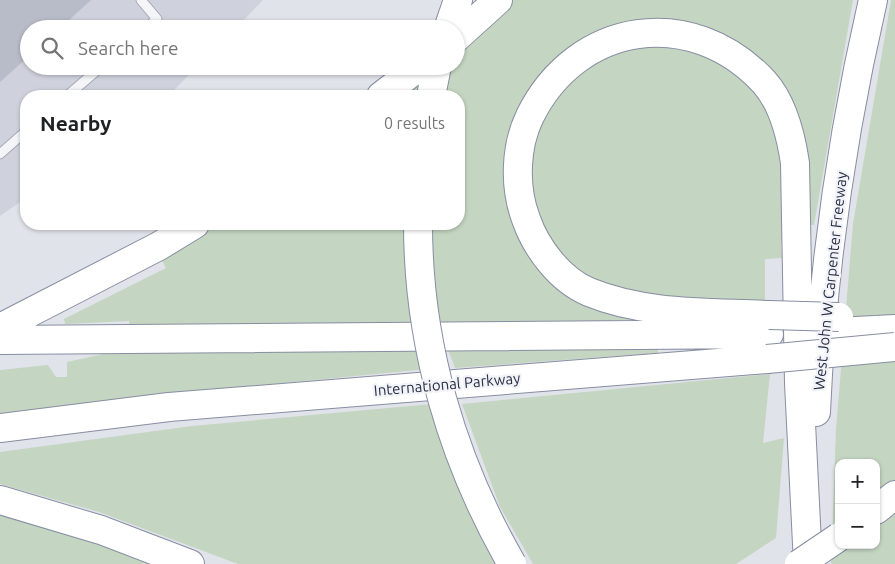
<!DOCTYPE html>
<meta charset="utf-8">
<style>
body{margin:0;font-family:Ubuntu,sans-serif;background:#f2f2f2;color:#202124}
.controls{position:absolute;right:15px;bottom:15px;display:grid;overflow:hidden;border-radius:10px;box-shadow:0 1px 4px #0004}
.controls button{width:45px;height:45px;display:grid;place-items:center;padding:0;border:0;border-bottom:1px solid #e0e0e0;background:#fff;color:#202124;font:25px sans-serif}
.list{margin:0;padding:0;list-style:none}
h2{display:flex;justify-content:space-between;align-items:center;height:65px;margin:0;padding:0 20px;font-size:21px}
h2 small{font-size:16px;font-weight:400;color:#757577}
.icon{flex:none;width:28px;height:28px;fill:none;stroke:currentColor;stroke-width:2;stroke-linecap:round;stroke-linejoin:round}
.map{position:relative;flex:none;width:895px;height:564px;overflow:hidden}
.search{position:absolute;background:#fff;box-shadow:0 1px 4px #0004;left:20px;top:20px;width:445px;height:55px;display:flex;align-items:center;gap:12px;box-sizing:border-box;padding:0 18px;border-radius:28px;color:#757577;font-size:19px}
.panel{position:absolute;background:#fff;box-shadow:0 1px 4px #0004;left:20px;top:90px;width:445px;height:140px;border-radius:20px}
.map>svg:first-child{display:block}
</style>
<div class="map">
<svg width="895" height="564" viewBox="0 0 895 564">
<rect width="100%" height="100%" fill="#e1e3ea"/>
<!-- built -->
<path fill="#cfd2dd" d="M0 0H263L235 29H29V66H198L168 96H26V198L0 216Z"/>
<!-- green -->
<path fill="#c4d5c1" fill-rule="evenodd" d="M511 0H853L814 225 803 224 802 168 728 44 586 42 507 165C516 183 566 293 574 299 597 315 627 317 655 320V325L129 332V321L65 324 64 319 166 268 159 255 211 224H459V96H394L432 66H456V47Z
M891 0H895V564H831L836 429 853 224ZM839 463H876V545H839Z
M664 44 714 58 758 93 782 139 785 242 781 243 782 258 765 259V305L608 293 556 254 541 233 527 184 534 127 581 67 631 47Z
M657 342 658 353 455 368 447 347Z
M419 349 427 369 173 394 0 417V370L48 365 56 377H67V362L108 353Z
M770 374 763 443 784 438 776 538 736 564H533L500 507 462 404Z
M432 404 501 564H238L99 512 0 484V452L192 426Z
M0 513 166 564H0Z"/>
<!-- building -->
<path fill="#b8bcc8" d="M0 0H91L59 29H29V56L0 82Z"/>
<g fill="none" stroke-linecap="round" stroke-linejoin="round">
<!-- lane casing -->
<g stroke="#a6a9b5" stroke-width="11">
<path id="lane" d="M141 0 157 19 145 29
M67 96 102 66
M0 154 26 131"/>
</g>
<!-- highway casing -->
<g stroke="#878ea2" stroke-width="30">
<path id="highway" d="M448 29 458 0
M456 38 498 0
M381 96 420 66
M431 96 437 66
M769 315C709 312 645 315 589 292 560 280 536 248 526 219 514 187 515 147 530 116 577 21 692 4 764 82 783 103 791 136 795 163L799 383 808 564
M0 328 159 246 195 224
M836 332 895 329
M0 340 769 334
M816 412C822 274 842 134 873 0
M0 428 169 407 767 359
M0 500 101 530 190 564
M876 510 895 495"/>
</g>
<!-- lane -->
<use href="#lane" stroke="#f4f5f8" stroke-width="9"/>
<!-- highway -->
<use href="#highway" stroke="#fff" stroke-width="28"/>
<!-- highway-bridge casing -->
<g stroke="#878ea2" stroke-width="30" stroke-linecap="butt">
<path id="highway-bridge" d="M418 224C418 344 452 460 512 564
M769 315 839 317
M767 359 895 347
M799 564 839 537"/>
</g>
<!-- highway-bridge -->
<use href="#highway-bridge" stroke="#fff" stroke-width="28"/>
</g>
<g text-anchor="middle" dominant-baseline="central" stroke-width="4.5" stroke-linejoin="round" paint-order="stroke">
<!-- street labels -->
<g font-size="15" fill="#282f43" stroke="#f1f3f8">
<text transform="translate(830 281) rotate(-84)">West John W Carpenter Freeway</text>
<text transform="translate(447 384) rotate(-5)">International Parkway</text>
</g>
</g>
</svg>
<div class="controls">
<button>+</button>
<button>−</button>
</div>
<div class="search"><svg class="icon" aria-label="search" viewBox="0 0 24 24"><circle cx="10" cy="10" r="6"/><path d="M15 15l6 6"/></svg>Search here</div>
<section class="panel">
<h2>Nearby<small>0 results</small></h2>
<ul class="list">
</ul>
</section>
</div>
